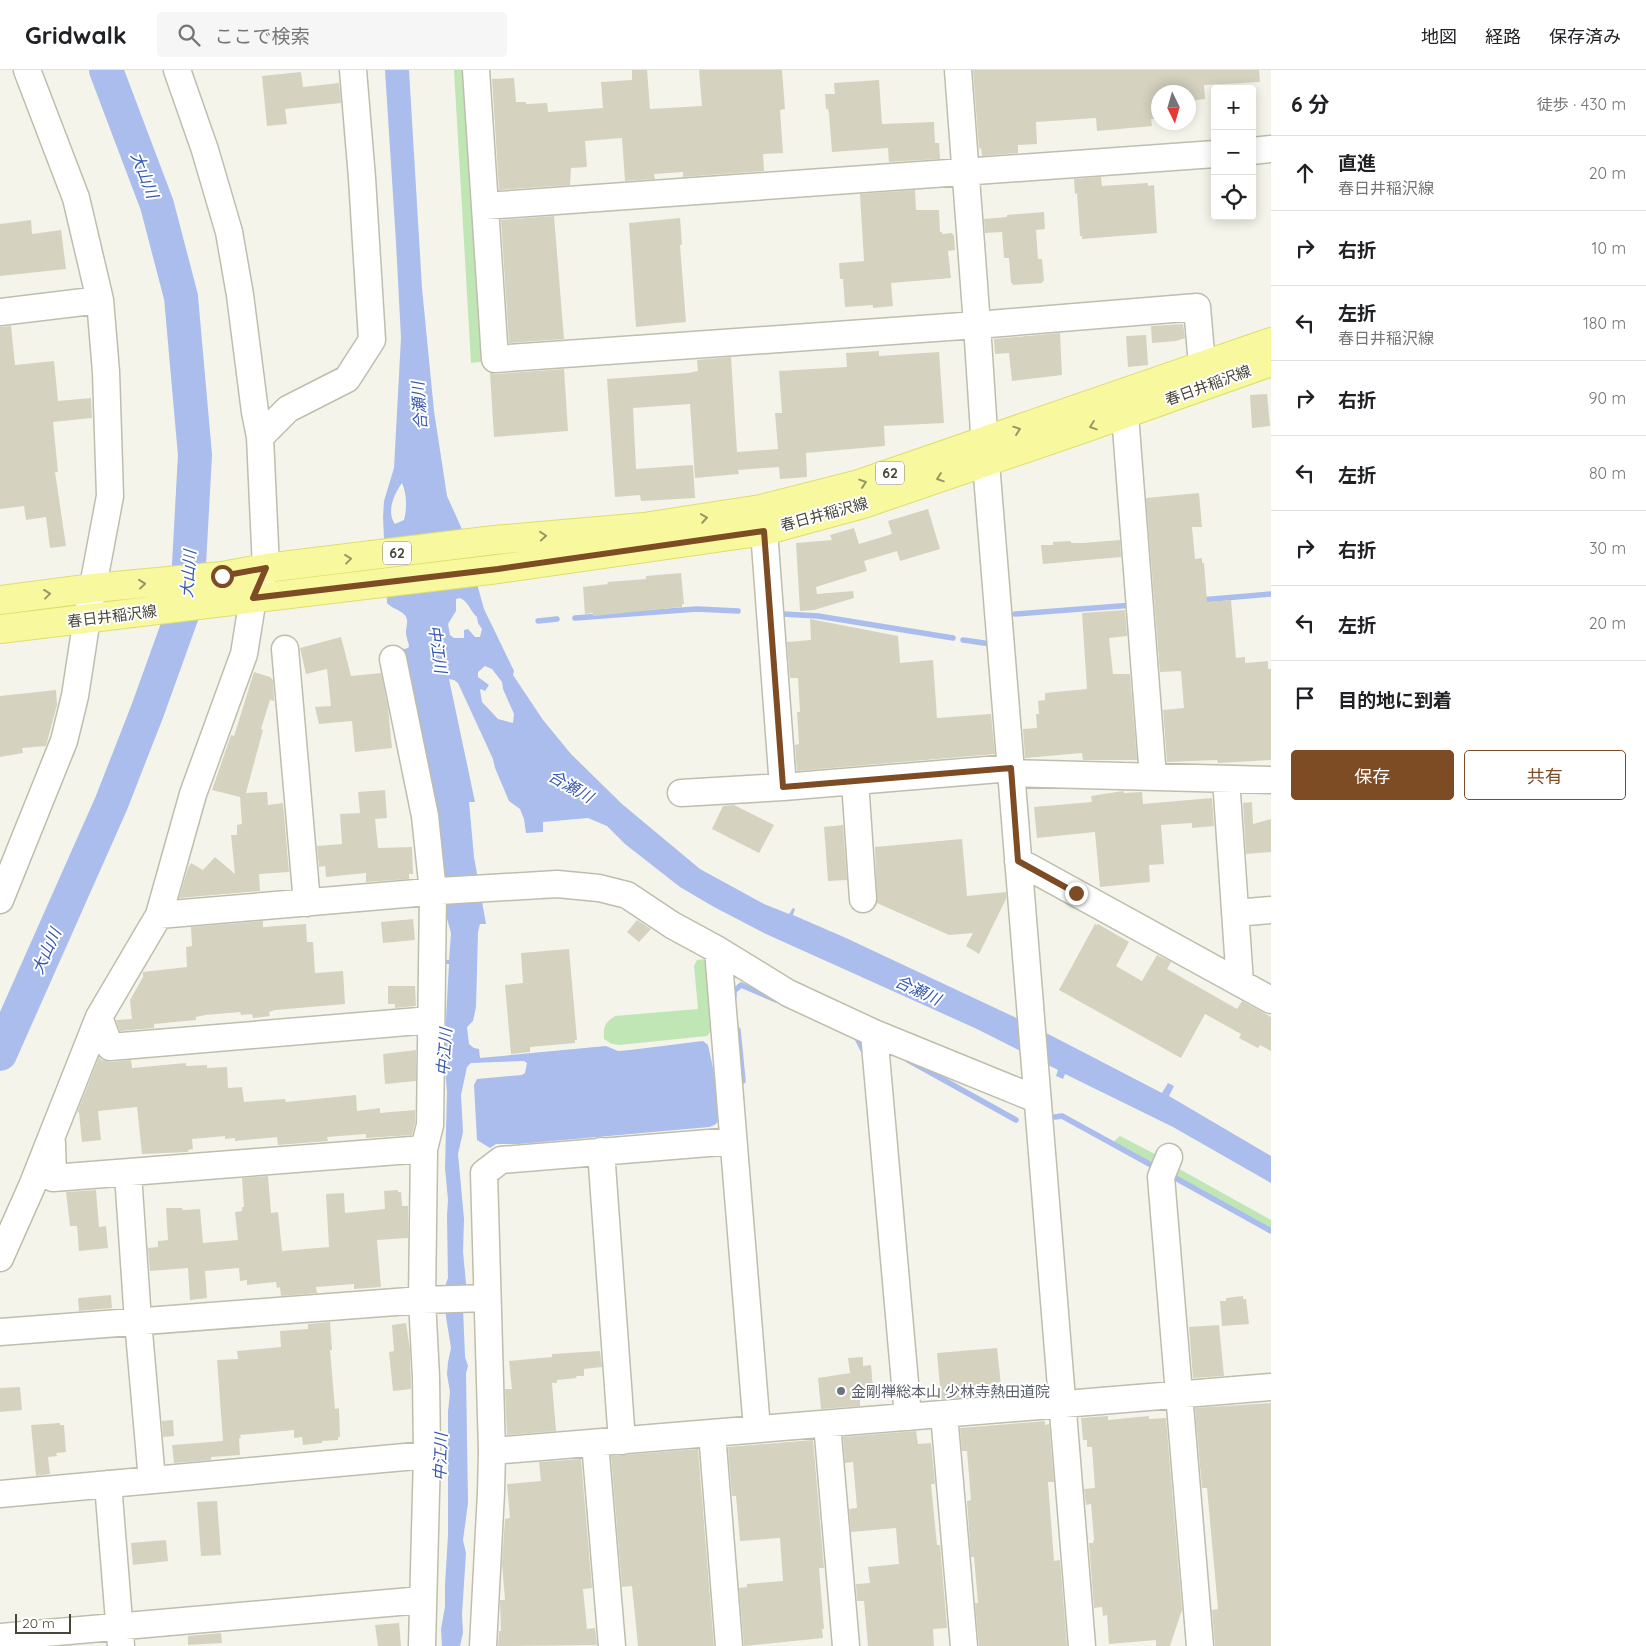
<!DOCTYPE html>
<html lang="ja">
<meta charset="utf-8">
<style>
body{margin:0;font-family:Quicksand,"Noto Sans JP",sans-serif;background:#f6f6f6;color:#202124}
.controls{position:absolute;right:15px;top:15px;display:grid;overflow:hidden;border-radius:5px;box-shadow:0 2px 12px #0003}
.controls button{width:45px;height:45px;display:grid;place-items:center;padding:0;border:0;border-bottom:1px solid #e0e0e0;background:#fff;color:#202124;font:25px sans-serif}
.compass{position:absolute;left:1151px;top:15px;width:45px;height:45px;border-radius:50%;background:#fff;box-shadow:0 2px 12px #0003;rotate:175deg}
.scale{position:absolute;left:15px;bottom:12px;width:56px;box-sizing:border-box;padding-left:5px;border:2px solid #474638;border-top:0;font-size:14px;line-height:18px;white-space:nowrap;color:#474638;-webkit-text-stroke:4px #fff;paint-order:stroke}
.stop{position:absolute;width:15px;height:15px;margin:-11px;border:4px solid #7d4c25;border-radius:50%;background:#fff}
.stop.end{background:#7d4c25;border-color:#fff;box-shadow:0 1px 5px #0008}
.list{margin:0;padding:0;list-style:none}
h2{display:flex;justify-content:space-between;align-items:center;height:65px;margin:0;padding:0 20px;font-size:21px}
h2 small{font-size:16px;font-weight:400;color:#757577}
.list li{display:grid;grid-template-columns:32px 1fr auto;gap:15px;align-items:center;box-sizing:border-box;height:75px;padding:0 20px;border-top:1px solid #e0e0e0}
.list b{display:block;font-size:19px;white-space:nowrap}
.list p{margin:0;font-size:16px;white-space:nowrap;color:#757577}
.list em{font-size:16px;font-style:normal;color:#757577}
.actions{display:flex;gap:10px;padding:15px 20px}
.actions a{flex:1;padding:11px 0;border:1px solid #7d4c25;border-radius:5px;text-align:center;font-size:18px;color:#7d4c25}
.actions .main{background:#7d4c25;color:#fff}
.icon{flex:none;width:28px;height:28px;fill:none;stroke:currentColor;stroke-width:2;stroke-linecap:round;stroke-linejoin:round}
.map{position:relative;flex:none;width:1271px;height:1576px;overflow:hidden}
header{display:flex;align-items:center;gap:30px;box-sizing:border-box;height:70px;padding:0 25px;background:#fff;border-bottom:1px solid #e0e0e0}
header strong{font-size:24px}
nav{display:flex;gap:28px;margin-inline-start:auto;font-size:18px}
.search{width:350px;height:45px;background:#f6f6f6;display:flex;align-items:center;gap:12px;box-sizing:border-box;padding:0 18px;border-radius:5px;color:#757577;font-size:19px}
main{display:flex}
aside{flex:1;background:#fff}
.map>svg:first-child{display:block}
</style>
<header>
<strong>Gridwalk</strong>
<div class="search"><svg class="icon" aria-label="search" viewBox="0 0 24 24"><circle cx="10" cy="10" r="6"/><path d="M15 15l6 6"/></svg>ここで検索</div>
<nav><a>地図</a><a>経路</a><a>保存済み</a></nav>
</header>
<main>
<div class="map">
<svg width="1271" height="1576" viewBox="0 0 1271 1576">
<rect width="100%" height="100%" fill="#f4f4ea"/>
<!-- green -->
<path fill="#c1e6b5" d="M454 0H469L487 291 471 293Z
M706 889 713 959 707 966 619 975 612 974 604 969C604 955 604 954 615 946L698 939 694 896 697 890Z
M1120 1066 1155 1084 1157 1096 1113 1072Z
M1174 1096 1271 1150V1159L1167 1102Z"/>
<!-- water -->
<path fill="#aabded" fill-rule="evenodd" d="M385 0H409L422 218 434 341 447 426 461 457 484 539 514 601 513 605 543 650 571 684 622 734 700 799 764 834 789 844 793 838 795 839 793 845 846 868 1025 952 1162 1023 1168 1013 1174 1016 1169 1026 1271 1086V1113L1173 1057 1065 1004 1063 1009 1056 1006 1058 1000 977 959 766 864 714 837 680 817 625 774 607 756 588 748 543 752V762L526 763 524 749 520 739 509 731 495 698 493 689 458 613 454 610 449 609 475 732H469L474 787 486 854H480L478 862 476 937 473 951 467 957 469 974 474 978 479 979 480 988 606 976 618 981 630 980 703 971 708 975C711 989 723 1039 719 1050 717 1054 713 1056 709 1057L519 1074H496L490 1078 477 1070 474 1015 477 1009 522 1005 525 1003 527 993 524 991 471 993 467 997 461 1025 463 1062 458 1084 464 1149 463 1182 467 1224 463 1238 465 1287 468 1296 466 1303 468 1433 463 1470 466 1483 462 1544 463 1563 460 1576H442L441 1559 445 1537V1515L448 1465V1342L450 1322 447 1304 448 1292 451 1278 446 1247 445 1217 448 1208 447 1146 448 1130 445 1098 447 1022 444 986 449 894H443L444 890H449L451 863 445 841 400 580 408 578 409 576C409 573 407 571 407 568 403 558 413 549 401 542 395 538 392 538 387 533L383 447 384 431 394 398 401 268 396 172ZM402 413C407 424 407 439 404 450L395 454C386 442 394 424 402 413ZM460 528C469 532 470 541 477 547L478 553 482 559 480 567H475L468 559 464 560V568H454L450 565 448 554 456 541V529ZM485 596 492 599 502 612 503 619 514 644 513 653 498 649 482 632 480 620 481 619 485 621 489 615 478 607V602Z"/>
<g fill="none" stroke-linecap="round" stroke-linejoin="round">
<!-- stream -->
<path stroke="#aabded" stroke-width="5.5" d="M1201 530 1271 524
M783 544 818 546 953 568
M1015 544 1133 535
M575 548 697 539 738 541
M538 551 557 549
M963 570 991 574
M734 926V921L741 915 776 930
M738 960 743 1011
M853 965 856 966 865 984
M908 990 1016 1050
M1055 1047 1062 1046 1153 1096
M1170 1105 1271 1161"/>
<!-- river -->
<path stroke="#aabded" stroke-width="34" d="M0 984 111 734 147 642 187 531 195 385 181 227 157 135 106 0"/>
</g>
<!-- building -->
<path fill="#d5d3bf" d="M632 0H647L650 39 702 36 699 0H782L785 39 780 40 783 83 763 84 764 101 683 107V102L654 104 655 109 625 111 622 68 585 71 587 97 571 98 570 115 499 120 492 9 514 8 516 32H526V34L547 33 548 42 603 38 601 12 632 10Z
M973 0H1259L1260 12 1204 15 1205 29 1188 31V22H1158V49H1151L1152 56 1097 61 1096 48 1036 52 1037 74 1018 75V83L982 86 981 78 979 79Z
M301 2 303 17 339 13 341 33 285 39 287 54 267 56 262 6Z
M879 10 882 54 934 52 935 73H939L940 89 889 92 888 78 832 82 829 44 828 39H826L825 24H835L834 13Z
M1101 107 1102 116 1148 113V116L1154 115 1157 163 1082 169V166H1080L1077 123 1075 124 1074 109Z
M915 120 916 140H939L940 162H942V164L952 163 954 166 955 180 948 181 951 208 891 213 893 236 873 238V235L845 237 843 209H840L839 193 864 191 860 124Z
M1044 142 1045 159 1036 160 1038 189H1042L1044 211H1042L1043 213 1013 215 1012 213H1011L1009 188H1004L1002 162 985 163 984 149 1007 147V145Z
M554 146 564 269 509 273 501 150Z
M680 148 682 175H680L686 252 636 257 629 153Z
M31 150 32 164 61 160 66 199 0 206V154Z
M1183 254 1185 268 1176 271 1152 273 1151 256Z
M11 256 15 295 54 291 58 331 91 328 92 348 53 352 58 402H55L66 476 50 478 46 447 26 450 24 436 0 439V257Z
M1060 263 1062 305 1012 311 1009 283 995 284 994 269Z
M1146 265 1148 295 1128 297 1126 266Z
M879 281V286L939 282 944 353 884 356 885 376 806 383 807 407 780 409 779 397 738 400 739 404 695 408 690 334 633 338 636 399 693 395 695 428 641 431 640 425 615 427 607 309 688 303 698 301 697 290 731 287 737 382 778 379 775 343H782L779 301 847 297 846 283Z
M564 299 568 361 494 367 490 303 496 304Z
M1267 324 1270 356 1252 358 1250 325Z
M1199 423 1202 457H1192L1195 489 1202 488V493H1204L1207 532 1231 530 1236 588 1245 587V593L1268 591V599H1271V690L1218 693 1217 690 1167 692 1163 640 1184 638 1181 601 1160 602 1146 428Z
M928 439 940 479 900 491 897 481 864 491 867 501 816 517 817 524 853 521 854 528 814 540 800 541 796 473 832 470 830 465 854 458 859 474 892 464 888 451Z
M1120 470 1121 487 1043 494 1041 475H1053V472L1071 471V473H1083Z
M681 503 684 534H682V537L593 546V543L585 544 583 517 608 514 607 512 646 509V506Z
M1125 540 1127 566 1109 568 1113 604H1130L1137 690H1083L1082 683 1025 688 1023 659 1037 658 1036 644H1039L1038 631 1045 630V623L1087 619 1082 543Z
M810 549 898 566 900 593 933 590 937 648 991 644 995 684 797 701 795 675 799 674 797 642H800L798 608H790L787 572 811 570Z
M341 567 351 606 381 603 388 638 392 678 355 682 352 651 319 654 315 637 331 636 327 599 306 604 300 578Z
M254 602 270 607 273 610 274 631 270 630 261 659 263 660 246 723 267 722 268 735 283 733 289 802 259 804 260 821 179 828 188 798 191 793 203 800 215 787 235 804 231 765H237V755L242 754 240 727 212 720 231 665 234 666Z
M56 620 57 635 46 676 22 678 23 683 0 687V626Z
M385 720 387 748 375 749 378 778 412 777 413 804H409V809L366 812V803L326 807 325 796 319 797 317 776 342 774 340 744 360 743 358 722Z
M1123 721 1124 723 1142 722 1143 734 1212 728 1214 756 1192 758V753L1161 755 1164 794 1149 795 1150 812 1100 817 1095 762 1037 768 1034 737 1092 732 1091 726Z
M1252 732 1253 754 1271 749V782L1246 784 1243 733Z
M734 735 774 755 759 783 712 759 723 736Z
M843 755 847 810 828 811 824 757Z
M962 769 967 826 1006 822V829L979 884 966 876 973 863 949 865 877 833 875 777Z
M413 849 415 870 383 873 381 852Z
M637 850 651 859 639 872 627 862Z
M263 851V857L306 854 307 872H313L315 903 343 901 345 934 275 940 269 942 270 946 253 948 252 944 241 945 240 942 205 945 196 947V950L154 954V958L120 961 116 950 132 949 130 930 143 907V902L187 897 186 877 192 876 191 857Z
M1095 854 1097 855 1098 854 1129 872 1116 896 1142 911 1157 885 1171 892 1167 899 1237 939 1242 931 1271 947V981L1260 975 1258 978 1239 968 1241 964 1205 944 1181 988 1059 920Z
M569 879 577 970H575V973L530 977V982L511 984 505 915 523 913 521 883Z
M388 916H415L416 936 395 938V934H388Z
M416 980V1011L385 1014 383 984Z
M99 987 102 990 111 992 131 990 132 998 186 993V996L207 995V998L227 997 228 1018 242 1017 244 1032 285 1029 286 1032 356 1025 357 1041 380 1038V1043L415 1040V1053L412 1065 366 1068V1064L327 1067 328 1071 278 1075 277 1067 235 1071V1068L225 1069V1066L192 1069 193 1079 188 1080V1082L142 1084 137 1037 98 1041 101 1070 82 1072 79 1042 77 1043Z
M268 1106 271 1143 278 1142 282 1181 329 1177 326 1124 344 1123 345 1143 385 1139 384 1121 398 1120V1122H401L402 1136H408V1168L377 1170 381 1217 354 1219V1214L316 1217 317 1223 281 1226 280 1217 277 1218 276 1212 247 1215V1210L240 1211 239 1198 205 1201 207 1228 190 1230 188 1198 150 1201 148 1178 158 1177V1171L168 1170 166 1138H182L183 1140 200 1139 203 1173 238 1170 235 1142 242 1141V1137H244L242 1108Z
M96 1120 99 1157 106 1156 108 1178 79 1181 77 1156H70L66 1122Z
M111 1225 112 1238 79 1241 78 1228Z
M1243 1226V1229H1246L1249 1254 1222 1256 1220 1231H1226V1228Z
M330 1252 332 1280H330L335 1339 339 1338 340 1367H338V1370L322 1371V1373L303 1375 302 1367 294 1368V1360L240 1365 241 1368H239L240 1385 211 1387V1390L174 1393 172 1375 223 1371 217 1290 238 1289 237 1281 281 1277 280 1261 308 1259V1254Z
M406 1253 410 1280 411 1319 393 1321 389 1282 394 1281 392 1255Z
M1219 1255 1224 1306 1193 1308 1189 1257Z
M997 1278 1002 1324 941 1329 937 1283Z
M600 1281 602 1297 584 1299V1306H576L577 1308 557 1310V1313H552L556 1361 507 1365 505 1319H512L509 1291 552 1287V1284Z
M863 1287V1296L871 1295 874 1329 860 1330V1336L821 1339 818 1308 850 1303 848 1288Z
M20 1317 22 1340 0 1342V1318Z
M1271 1333V1576H1215L1212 1540 1218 1539 1207 1418H1202L1195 1338Z
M1108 1346V1350L1149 1346V1349L1166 1348 1182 1540 1170 1576H1156V1570L1109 1574 1107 1545 1103 1546 1102 1537 1094 1538 1089 1473H1093L1094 1469 1091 1434 1086 1435 1084 1419 1095 1418 1092 1377H1087V1370H1083L1081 1348Z
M173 1350 174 1366 163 1367 162 1351Z
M1045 1351V1355L1049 1354 1054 1412H1048L1054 1491 1060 1490 1067 1576H979L975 1533H978L974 1487H971L967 1431 971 1430 967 1381H962L960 1358Z
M60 1353V1355H64L66 1382 56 1383 57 1386 48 1387 50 1404 36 1406 31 1355Z
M916 1361 918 1374 931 1373 935 1414H931L937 1475H940L947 1558 933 1559 934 1576H868L864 1531H857L856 1514 870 1513 868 1497 899 1494 896 1458 851 1462 849 1439 857 1438 853 1392 845 1393 843 1367Z
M813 1370 824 1498H819L824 1559H822L823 1568 744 1576 739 1518 747 1517V1514L783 1511 782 1497 780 1468 740 1471 736 1426H732L728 1377Z
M698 1379 714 1576H638L632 1516 622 1517 611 1386Z
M581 1389 592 1518 583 1519 587 1559 595 1558 597 1575 498 1576 499 1561H501L500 1530H505L502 1493 505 1449 510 1448 507 1414 541 1411 539 1392Z
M217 1431 221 1485 201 1486 197 1432Z
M166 1470 168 1491 133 1495 131 1473Z
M399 1553 401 1576H378L375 1555Z
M221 1563 222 1573 188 1575V1566Z"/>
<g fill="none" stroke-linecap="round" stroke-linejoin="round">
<!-- minor casing -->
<g stroke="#bfbeac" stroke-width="29">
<path id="minor" d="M177 0 205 80 229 162 240 225 255 342 260 367
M476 0 495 289 977 255 1197 237 1202 295
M958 0 977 255 986 393 1082 1576
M1252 81 1271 79
M485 136 1215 84
M0 242 100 230
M1125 345 1153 707
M764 461 783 717
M285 579 307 833
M393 589 425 746 433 822 430 1055 424 1079 422 1230 426 1307 427 1385 422 1576
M1011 703 1271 710
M1226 709 1240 913
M855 711 863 829
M681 723 783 717 1011 698
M1018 791 1271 930
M0 830 64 671 75 626 87 548 110 426 106 302 100 230 76 128 27 0
M1235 843 1271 840
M159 845 440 821 557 814 599 818 627 825 672 855 718 880 788 923 874 963 1036 1029
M718 880 757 1359
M99 947 110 977 431 950
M874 963 908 1347
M52 1073 53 1108 424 1079
M601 1081 622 1371
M1169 1087 1161 1107 1200 1576
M128 1104 138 1251 152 1410
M0 1188 32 1116 99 947 159 845 193 724 244 584 253 528 266 498 260 367 288 339 347 309 372 270 362 108 353 0
M0 1262 422 1230 487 1228
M944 1344 964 1576
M827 1354 846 1576
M712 1363 729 1576
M595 1373 612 1576
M492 1381 1271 1317
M108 1414 121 1576
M0 1424 427 1385
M0 1567 422 1530
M483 1576 491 1422 492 1381 484 1103 501 1090 733 1071"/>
</g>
<!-- major casing -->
<g stroke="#dede6e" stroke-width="30">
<path id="major" d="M0 530 93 518 222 506 266 498 494 470 644 457 761 439 859 414 1271 272
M0 559 498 499 764 461 863 434 1085 358 1271 292"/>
</g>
<!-- minor -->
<use href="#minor" stroke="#fff" stroke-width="26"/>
<!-- major -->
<use href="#major" stroke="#f8f99e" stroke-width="28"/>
</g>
<!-- one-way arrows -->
<defs><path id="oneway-chevron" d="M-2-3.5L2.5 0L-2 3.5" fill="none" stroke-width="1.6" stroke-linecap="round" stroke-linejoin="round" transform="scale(1.25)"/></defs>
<g stroke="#979766">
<use href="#oneway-chevron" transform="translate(1093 356) rotate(161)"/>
<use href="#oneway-chevron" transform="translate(1017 360) rotate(-19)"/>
<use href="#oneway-chevron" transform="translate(940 408) rotate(161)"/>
<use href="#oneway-chevron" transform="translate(863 413) rotate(-18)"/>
<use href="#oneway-chevron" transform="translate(704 448) rotate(-9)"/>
<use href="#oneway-chevron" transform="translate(543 466) rotate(-5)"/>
<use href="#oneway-chevron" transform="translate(348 489) rotate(-7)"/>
<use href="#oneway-chevron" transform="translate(142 514) rotate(-6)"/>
<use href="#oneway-chevron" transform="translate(47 524) rotate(-7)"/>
</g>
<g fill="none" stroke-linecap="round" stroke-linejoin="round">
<!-- route -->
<path stroke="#7d4c25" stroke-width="6" d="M222 506 266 498 253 528 498 499 764 461 783 717 1011 698 1018 791 1076 823"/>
</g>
<!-- markers -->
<circle fill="#6b7280" stroke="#fff" stroke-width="2" cx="841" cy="1321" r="5"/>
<g text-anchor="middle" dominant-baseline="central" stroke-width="4" stroke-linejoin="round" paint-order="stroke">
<!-- shield labels -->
<g fill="#fff" stroke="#7e7e74" stroke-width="1">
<rect x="876" y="391.5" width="28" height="23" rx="4"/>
<rect x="383" y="471.5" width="28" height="23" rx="4"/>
</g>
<g font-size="14" font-weight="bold" fill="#474638">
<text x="890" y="403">62</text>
<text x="397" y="483">62</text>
</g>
<!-- street labels -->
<g font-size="15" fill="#474638" stroke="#fff">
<text transform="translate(1208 315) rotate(-20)">春日井稲沢線</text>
<text transform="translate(824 444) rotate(-15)">春日井稲沢線</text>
<text transform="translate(112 546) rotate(-7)">春日井稲沢線</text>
</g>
<!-- worship labels -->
<g font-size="15" fill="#5b616d" stroke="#fff" text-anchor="start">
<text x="851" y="1321">金剛禅総本山 少林寺熱田道院</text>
</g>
<!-- water labels -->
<g font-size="16" font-style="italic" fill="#3658ae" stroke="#fff">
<text transform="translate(145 105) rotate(69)">大山川</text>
<text transform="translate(419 336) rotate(-94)">合瀬川</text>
<text transform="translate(188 504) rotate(-86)">大山川</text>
<text transform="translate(438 579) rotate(82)">中江川</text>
<text transform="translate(571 716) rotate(30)">合瀬川</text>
<text transform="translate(46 881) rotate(-66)">大山川</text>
<text transform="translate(918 920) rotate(25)">合瀬川</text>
<text transform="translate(444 982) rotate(-86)">中江川</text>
<text transform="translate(440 1387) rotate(-88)">中江川</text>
</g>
</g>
</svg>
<div class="controls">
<button>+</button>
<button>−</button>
<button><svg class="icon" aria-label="locate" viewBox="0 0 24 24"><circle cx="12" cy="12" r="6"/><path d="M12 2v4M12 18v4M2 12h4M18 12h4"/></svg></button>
</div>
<svg class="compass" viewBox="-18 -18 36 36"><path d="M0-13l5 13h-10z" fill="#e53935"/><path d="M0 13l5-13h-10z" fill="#757577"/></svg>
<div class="scale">20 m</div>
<div class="stop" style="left:222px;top:506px"></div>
<div class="stop end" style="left:1076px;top:823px"></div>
</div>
<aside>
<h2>6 分<small>徒歩 · 430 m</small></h2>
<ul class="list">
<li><svg class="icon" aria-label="ahead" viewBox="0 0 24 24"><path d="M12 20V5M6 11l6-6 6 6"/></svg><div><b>直進</b><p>春日井稲沢線</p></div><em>20 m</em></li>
<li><svg class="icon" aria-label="right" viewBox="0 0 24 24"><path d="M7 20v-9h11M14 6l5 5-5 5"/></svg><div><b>右折</b></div><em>10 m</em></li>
<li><svg class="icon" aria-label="left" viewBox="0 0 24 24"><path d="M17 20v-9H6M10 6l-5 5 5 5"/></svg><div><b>左折</b><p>春日井稲沢線</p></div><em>180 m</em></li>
<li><svg class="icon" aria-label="right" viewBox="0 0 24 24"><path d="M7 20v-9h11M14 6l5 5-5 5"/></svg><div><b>右折</b></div><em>90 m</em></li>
<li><svg class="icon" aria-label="left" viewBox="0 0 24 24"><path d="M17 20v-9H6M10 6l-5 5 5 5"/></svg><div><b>左折</b></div><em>80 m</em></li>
<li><svg class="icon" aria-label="right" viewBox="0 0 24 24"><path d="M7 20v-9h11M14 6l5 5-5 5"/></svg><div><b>右折</b></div><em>30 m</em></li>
<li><svg class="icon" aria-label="left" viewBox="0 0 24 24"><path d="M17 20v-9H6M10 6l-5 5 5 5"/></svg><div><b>左折</b></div><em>20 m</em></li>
<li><svg class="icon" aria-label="arrive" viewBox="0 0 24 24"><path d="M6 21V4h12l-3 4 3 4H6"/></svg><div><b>目的地に到着</b></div></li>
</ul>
<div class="actions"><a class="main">保存</a><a>共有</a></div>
</aside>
</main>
